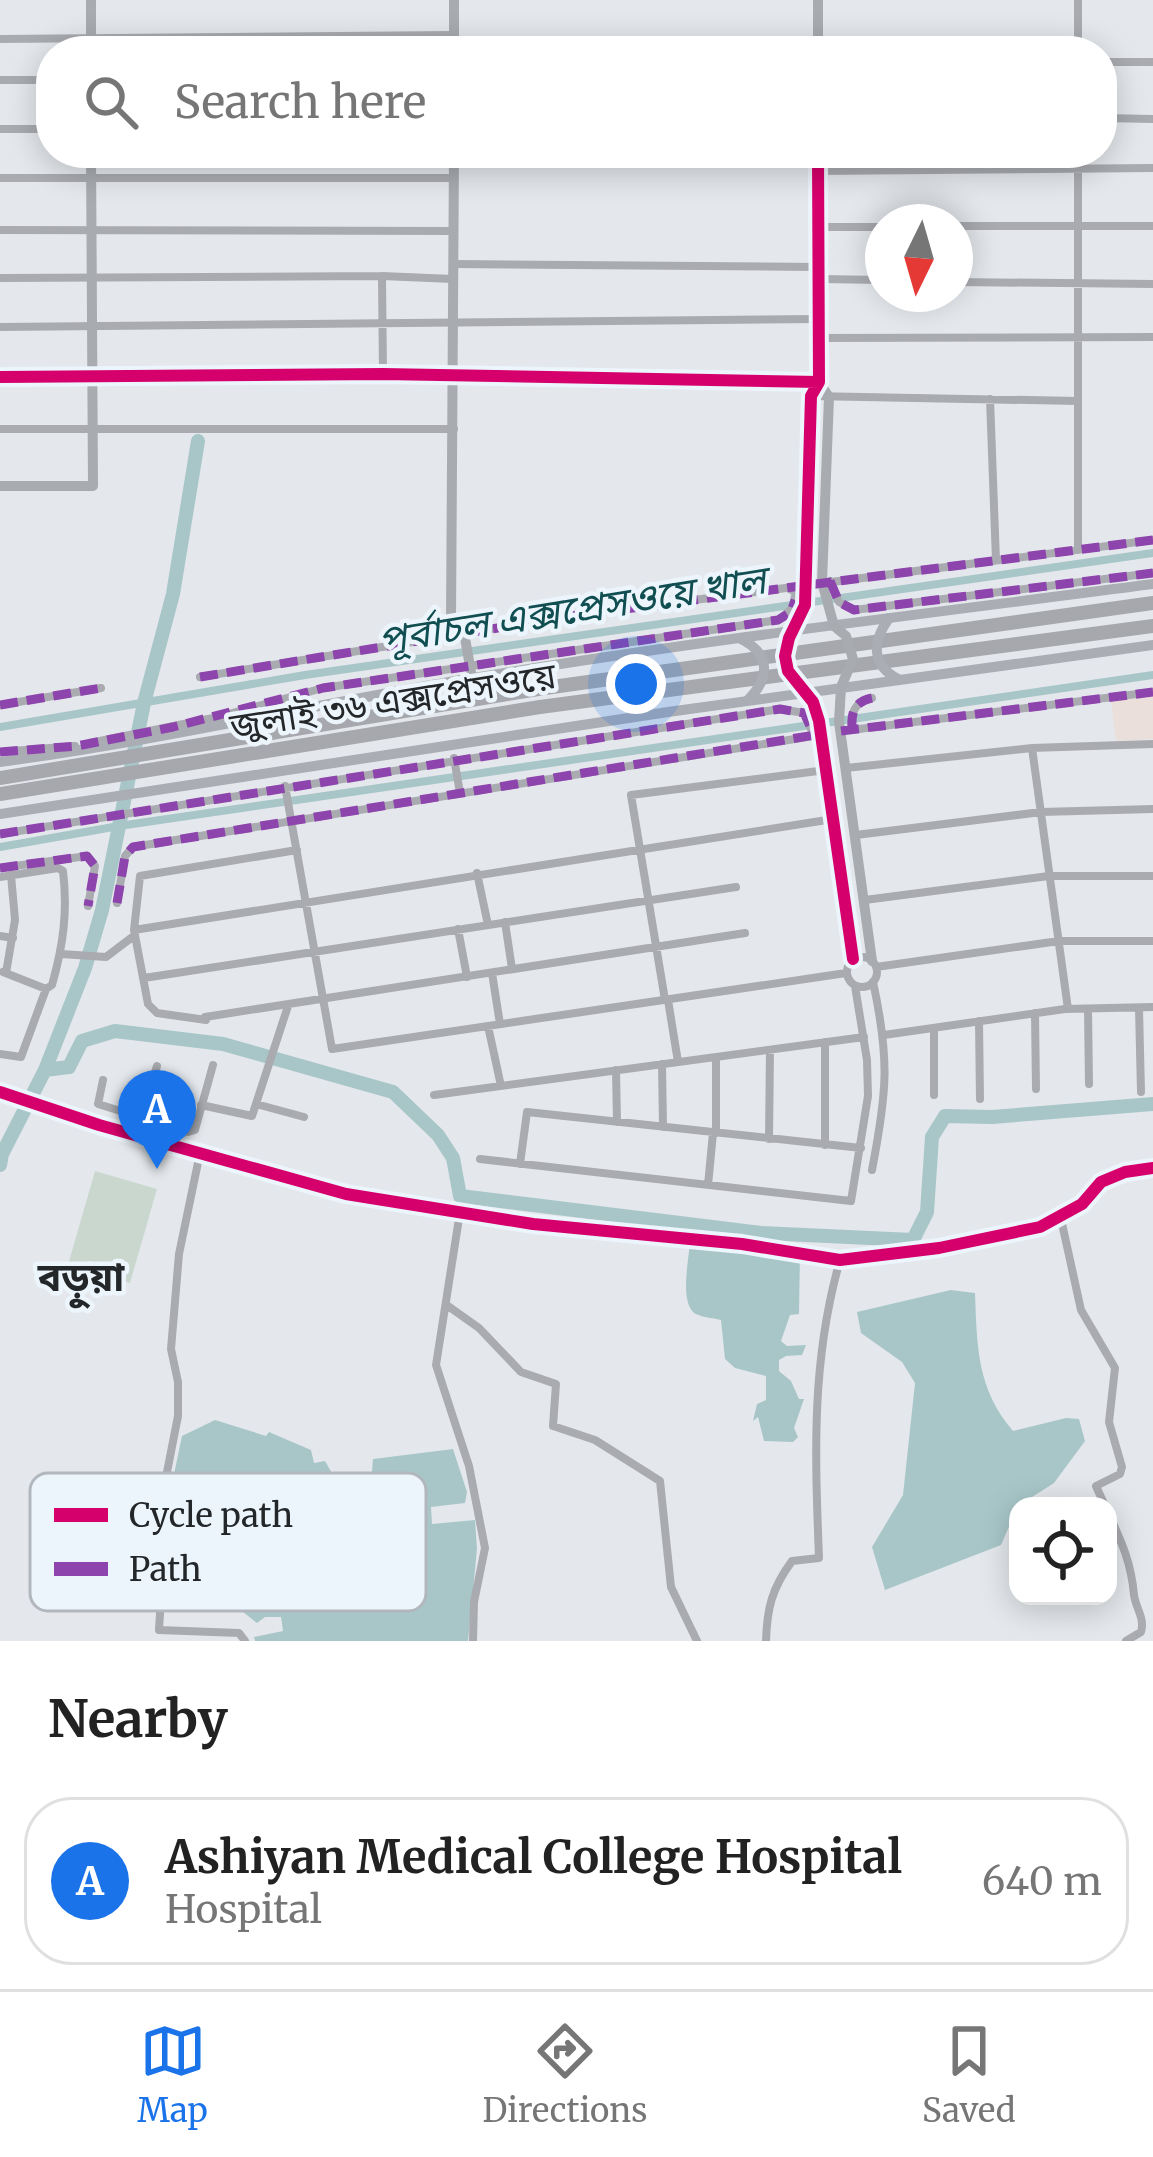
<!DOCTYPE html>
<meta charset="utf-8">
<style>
body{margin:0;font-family:Merriweather,"Noto Sans Bengali",serif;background:#f6f6f6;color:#222}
.controls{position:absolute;right:36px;bottom:36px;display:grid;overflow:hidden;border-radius:24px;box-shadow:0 6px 30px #0003}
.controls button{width:108px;height:108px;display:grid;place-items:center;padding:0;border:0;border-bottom:3px solid #e0e0e0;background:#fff;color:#222;font:60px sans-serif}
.compass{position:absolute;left:865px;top:204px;width:108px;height:108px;border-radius:50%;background:#fff;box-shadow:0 6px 30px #0003;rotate:185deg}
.you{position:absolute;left:636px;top:684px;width:42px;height:42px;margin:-30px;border:9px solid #fff;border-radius:50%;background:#1a73e8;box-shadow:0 0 0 18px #1a73e833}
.badge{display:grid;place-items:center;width:78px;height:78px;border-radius:50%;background:#1a73e8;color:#fff;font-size:39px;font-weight:700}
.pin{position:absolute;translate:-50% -99px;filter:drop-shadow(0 3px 6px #0008)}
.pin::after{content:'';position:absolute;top:63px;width:42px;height:36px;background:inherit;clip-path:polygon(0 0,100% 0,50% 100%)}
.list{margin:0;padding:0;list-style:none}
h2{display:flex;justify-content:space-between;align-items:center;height:156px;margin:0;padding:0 48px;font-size:51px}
h2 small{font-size:39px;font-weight:400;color:#767676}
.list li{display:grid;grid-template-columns:78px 1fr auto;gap:36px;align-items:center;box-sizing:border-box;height:168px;margin:0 24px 24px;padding:0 24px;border:3px solid #e0e0e0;border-radius:48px}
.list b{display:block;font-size:45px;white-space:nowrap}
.list p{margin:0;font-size:39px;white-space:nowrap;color:#767676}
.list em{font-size:39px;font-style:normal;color:#767676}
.icon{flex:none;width:66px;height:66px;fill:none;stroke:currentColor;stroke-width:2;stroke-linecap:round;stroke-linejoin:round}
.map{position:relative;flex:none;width:1153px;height:1641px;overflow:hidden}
.search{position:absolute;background:#fff;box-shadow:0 6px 30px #0003;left:36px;right:36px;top:36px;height:132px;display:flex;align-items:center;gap:30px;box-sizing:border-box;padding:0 42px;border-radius:48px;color:#767676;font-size:45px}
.sheet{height:348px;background:#fff}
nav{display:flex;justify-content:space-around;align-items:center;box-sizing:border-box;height:168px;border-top:3px solid #e0e0e0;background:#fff;font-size:33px;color:#767676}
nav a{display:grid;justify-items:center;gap:6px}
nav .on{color:#1a73e8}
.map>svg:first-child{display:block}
</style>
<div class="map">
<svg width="1153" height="1641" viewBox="0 0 1153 1641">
<rect width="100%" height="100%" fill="#e4e8ec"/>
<!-- education -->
<path fill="#eadfda" d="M1153 696V739L1116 741 1111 701Z"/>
<!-- green -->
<path fill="#cad7cf" d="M95 1171 157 1189 130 1283 68 1265Z"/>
<!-- water -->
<path fill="#a8c6c8" d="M690 1242 800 1255 799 1314 790 1315 781 1341 787 1346 806 1345 802 1355 786 1356 779 1360V1371L791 1381 799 1399H804L794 1428 798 1437 793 1442 764 1441 758 1417 753 1421 757 1404 766 1400V1376L735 1368 725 1359 721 1320C713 1318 698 1317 693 1312 680 1298 689 1259 690 1242Z
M951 1290 975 1293C977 1347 977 1389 1013 1431L1066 1418 1079 1419 1085 1441 1054 1483 1018 1506 1001 1545 885 1590 872 1547 903 1495 915 1383 902 1362 861 1333 857 1312Z
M215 1420 266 1436 269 1432 311 1450 314 1463 325 1461 333 1475 357 1492 371 1484 373 1459 453 1449 467 1492 465 1503 431 1507 432 1524 475 1520 477 1549 468 1641H255L254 1637 283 1631 281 1617H265L257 1623 238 1608 243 1589C222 1569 195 1572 167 1573L169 1546 164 1522 182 1436Z"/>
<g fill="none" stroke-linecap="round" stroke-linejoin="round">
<!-- canal -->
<path stroke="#a8c6c8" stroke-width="8" d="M0 727 305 675 1153 553
M0 847 119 826 1153 675"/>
<!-- river -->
<path stroke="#a8c6c8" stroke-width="14" d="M45 1070 69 1067 82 1041 115 1031 223 1044 393 1092 438 1135 453 1158 460 1196 761 1233 913 1240 927 1212 932 1137 945 1116 992 1117 1153 1104
M0 1165 2 1154 45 1070 85 968 102 910 144 703 173 594 198 441"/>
<!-- street -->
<path stroke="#a9abb0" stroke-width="8" d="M0 39 454 35
M454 45 818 46
M1078 51V0
M1102 62H1153
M0 80H51
M1102 118 1153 119
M0 129H51
M454 157 818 156
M818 171 1153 168
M0 178H454
M955 226H1153
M818 227H883
M0 230 454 231
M454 264 818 267
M382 276 383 374
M0 278 382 276 453 279
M819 279 883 280
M955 282 1153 284
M0 327 819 319
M819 338 1153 337
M0 377 383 374 819 382
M811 396 1078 401
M990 399 996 560
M0 429H454
M1078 550V153
M830 581 839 602 854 610 1153 573
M477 665 778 620 794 607 795 592 788 588
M200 677 564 617 1153 540
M0 705 101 688
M851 730 1153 692
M90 743 218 717 323 688 464 667
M1032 748 1068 1009
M0 752 75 746
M454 758 460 793
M846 768 1032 748 1153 744
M285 786 332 1049 846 973
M0 834 780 709 804 713 814 736
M856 835 1041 812 1153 809
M0 868 87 856 95 866 88 906
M477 873 488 925
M0 877 58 868 63 871C68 912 63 946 52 985L46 989 21 1057 0 1054
M865 900 1049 876H1153
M117 903 125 856 133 847 813 736
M505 922 512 969
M458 929 467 977
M134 930 833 819
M0 936 13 938
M61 954 106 957 135 935
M847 972a15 15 0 1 1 30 0a15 15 0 1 1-30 0Z
M876 967 1059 941H1153
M3 972 46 989
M6 973 15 920 11 875
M492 973 500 1024
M144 978 736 887
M665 1000 631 795 826 770
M668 1000 678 1062
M1139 1008 1141 1092
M1088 1009 1089 1084
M1035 1013 1036 1089
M205 1017 745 933
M206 1020 157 1013 148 1004 134 930 140 876 297 850
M979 1021 980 1099
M488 1026 501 1086
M884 1035 1065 1009 1153 1007
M825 1042V1145
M716 1057V1133
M662 1064 663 1127
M616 1070 617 1122
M103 1080 98 1104 188 1132 195 1130 213 1065
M434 1095 864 1037
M934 1095V1028
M256 1104 304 1117
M201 1105 252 1116 288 1006
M141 1117 157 1066
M769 1139 770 1050
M200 1153 179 1254 171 1349 178 1382V1416L157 1523 164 1546 159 1630 239 1633 245 1641
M480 1159 851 1201 868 1096 867 1060 855 986
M520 1164 527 1112 861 1148
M872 1170C887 1092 890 1060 873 982
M708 1185 713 1133
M460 1212 436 1365 469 1466 485 1548 474 1602 473 1641
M1061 1219 1081 1310 1115 1368 1109 1422 1122 1467 1120 1474 1096 1486 1105 1506
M448 1306 479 1328 521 1372 556 1384 553 1426 595 1440 660 1481 671 1587 697 1641
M1108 1512C1122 1543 1131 1562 1134 1595 1136 1609 1145 1618 1141 1632L1126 1641
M766 1641C767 1608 772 1588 792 1561L819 1558C815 1454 811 1362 840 1260"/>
<!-- secondary -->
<path stroke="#a8abb0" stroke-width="10" d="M91 0V51
M454 0V51
M818 0V51
M454 153 451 620 465 638 472 678
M819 382 829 397 822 582 834 626
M0 486H93L91 153
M795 631 805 605 811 396 819 382 818 153
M841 687 839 722 872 961
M805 692 819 721 853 959
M0 1092 99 1125 346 1194 533 1224 742 1244 840 1260 939 1248 1040 1227 1082 1204 1101 1182 1125 1172 1153 1168"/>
<!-- primary -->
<path stroke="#abadb4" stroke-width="10" d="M0 762C157 741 311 705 467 679 694 641 924 614 1153 584
M0 814 668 712 1153 645"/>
<!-- highway -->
<path stroke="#a6a8ae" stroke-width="14" d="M0 778 538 689 1153 603
M0 794 540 707 1153 626"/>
<!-- street-bridge -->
<path stroke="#a9abb0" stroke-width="8" d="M464 667 477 665
M852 730C851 712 854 702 872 698"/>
<!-- secondary-bridge -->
<path stroke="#a8abb0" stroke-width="10" d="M834 626 846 636 853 659 841 687
M795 631C778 653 786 675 805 692"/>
<!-- primary-bridge -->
<path stroke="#abadb4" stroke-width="10" d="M889 618C872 642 871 665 898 679
M741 639C771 654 770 678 748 700"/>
<!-- quiet -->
<path stroke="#8e44ad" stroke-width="9" stroke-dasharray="18 9" stroke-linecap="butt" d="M830 581 839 602 854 610 1153 573
M200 677 564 617 1153 540
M0 705 101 688
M852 730C851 712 854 702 872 698
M841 731 1153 692
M0 752 77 746 173 727 323 688 778 620 791 612 795 600
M0 834 780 709 804 713 812 730
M0 868 87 856 95 866 88 906
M117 903 125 856 133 847 821 734"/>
<!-- cycleway casing -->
<g stroke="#edf5fc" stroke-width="20">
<path id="cycleway" d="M818 153 819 382 811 396 805 605 789 638 785 656 788 671 813 702 819 721 853 959
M0 377 383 374 819 382
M0 1092 99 1125 346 1194 533 1224 742 1244 840 1260 939 1248 1040 1227 1082 1204 1101 1182 1125 1172 1153 1168"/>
</g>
<!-- cycleway -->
<use href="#cycleway" stroke="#d6006c" stroke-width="12"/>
</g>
<g text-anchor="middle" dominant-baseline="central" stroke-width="9" stroke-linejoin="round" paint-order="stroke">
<!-- street labels -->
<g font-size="36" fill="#242729" stroke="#edf5fc">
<text transform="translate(393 701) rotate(-9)">জুলাই ৩৬ এক্সপ্রেসওয়ে</text>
</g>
<!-- water labels -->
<g font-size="39" font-style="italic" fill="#104e51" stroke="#edf5fc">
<text transform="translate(572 610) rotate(-9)">পূর্বাচল এক্সপ্রেসওয়ে খাল</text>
</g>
<!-- neighbourhood labels -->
<g font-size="39" font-weight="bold" fill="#242729" stroke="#edf5fc">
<text x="81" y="1277">বড়ুয়া</text>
</g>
</g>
<!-- legend -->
<rect x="30" y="1473" width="396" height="138" rx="18" fill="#edf5fc" stroke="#b1b7bd" stroke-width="3"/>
<rect x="54" y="1508" width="54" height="14" fill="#d6006c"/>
<rect x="54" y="1562" width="54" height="14" fill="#8e44ad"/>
<g font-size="33" fill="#242729">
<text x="129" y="1527">Cycle path</text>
<text x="129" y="1581">Path</text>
</g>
</svg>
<div class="controls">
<button><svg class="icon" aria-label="locate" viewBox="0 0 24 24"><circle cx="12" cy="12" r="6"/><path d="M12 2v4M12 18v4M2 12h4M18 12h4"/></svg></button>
</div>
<svg class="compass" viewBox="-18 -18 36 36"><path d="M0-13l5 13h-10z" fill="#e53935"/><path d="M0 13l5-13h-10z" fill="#767676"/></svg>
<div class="you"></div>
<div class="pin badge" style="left:157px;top:1169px">A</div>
<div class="search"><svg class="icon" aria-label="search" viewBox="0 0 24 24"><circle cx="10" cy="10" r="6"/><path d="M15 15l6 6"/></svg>Search here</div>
</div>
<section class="sheet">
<h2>Nearby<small></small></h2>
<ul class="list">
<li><span class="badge">A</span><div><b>Ashiyan Medical College Hospital</b><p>Hospital</p></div><em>640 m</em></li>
</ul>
</section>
<nav>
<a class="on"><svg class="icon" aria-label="map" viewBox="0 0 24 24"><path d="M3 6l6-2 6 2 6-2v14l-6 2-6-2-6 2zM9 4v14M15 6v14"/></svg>Map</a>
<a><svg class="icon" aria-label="directions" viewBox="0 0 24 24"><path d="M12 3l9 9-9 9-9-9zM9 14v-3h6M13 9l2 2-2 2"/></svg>Directions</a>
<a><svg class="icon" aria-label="saved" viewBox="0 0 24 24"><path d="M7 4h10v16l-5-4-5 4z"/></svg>Saved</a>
</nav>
